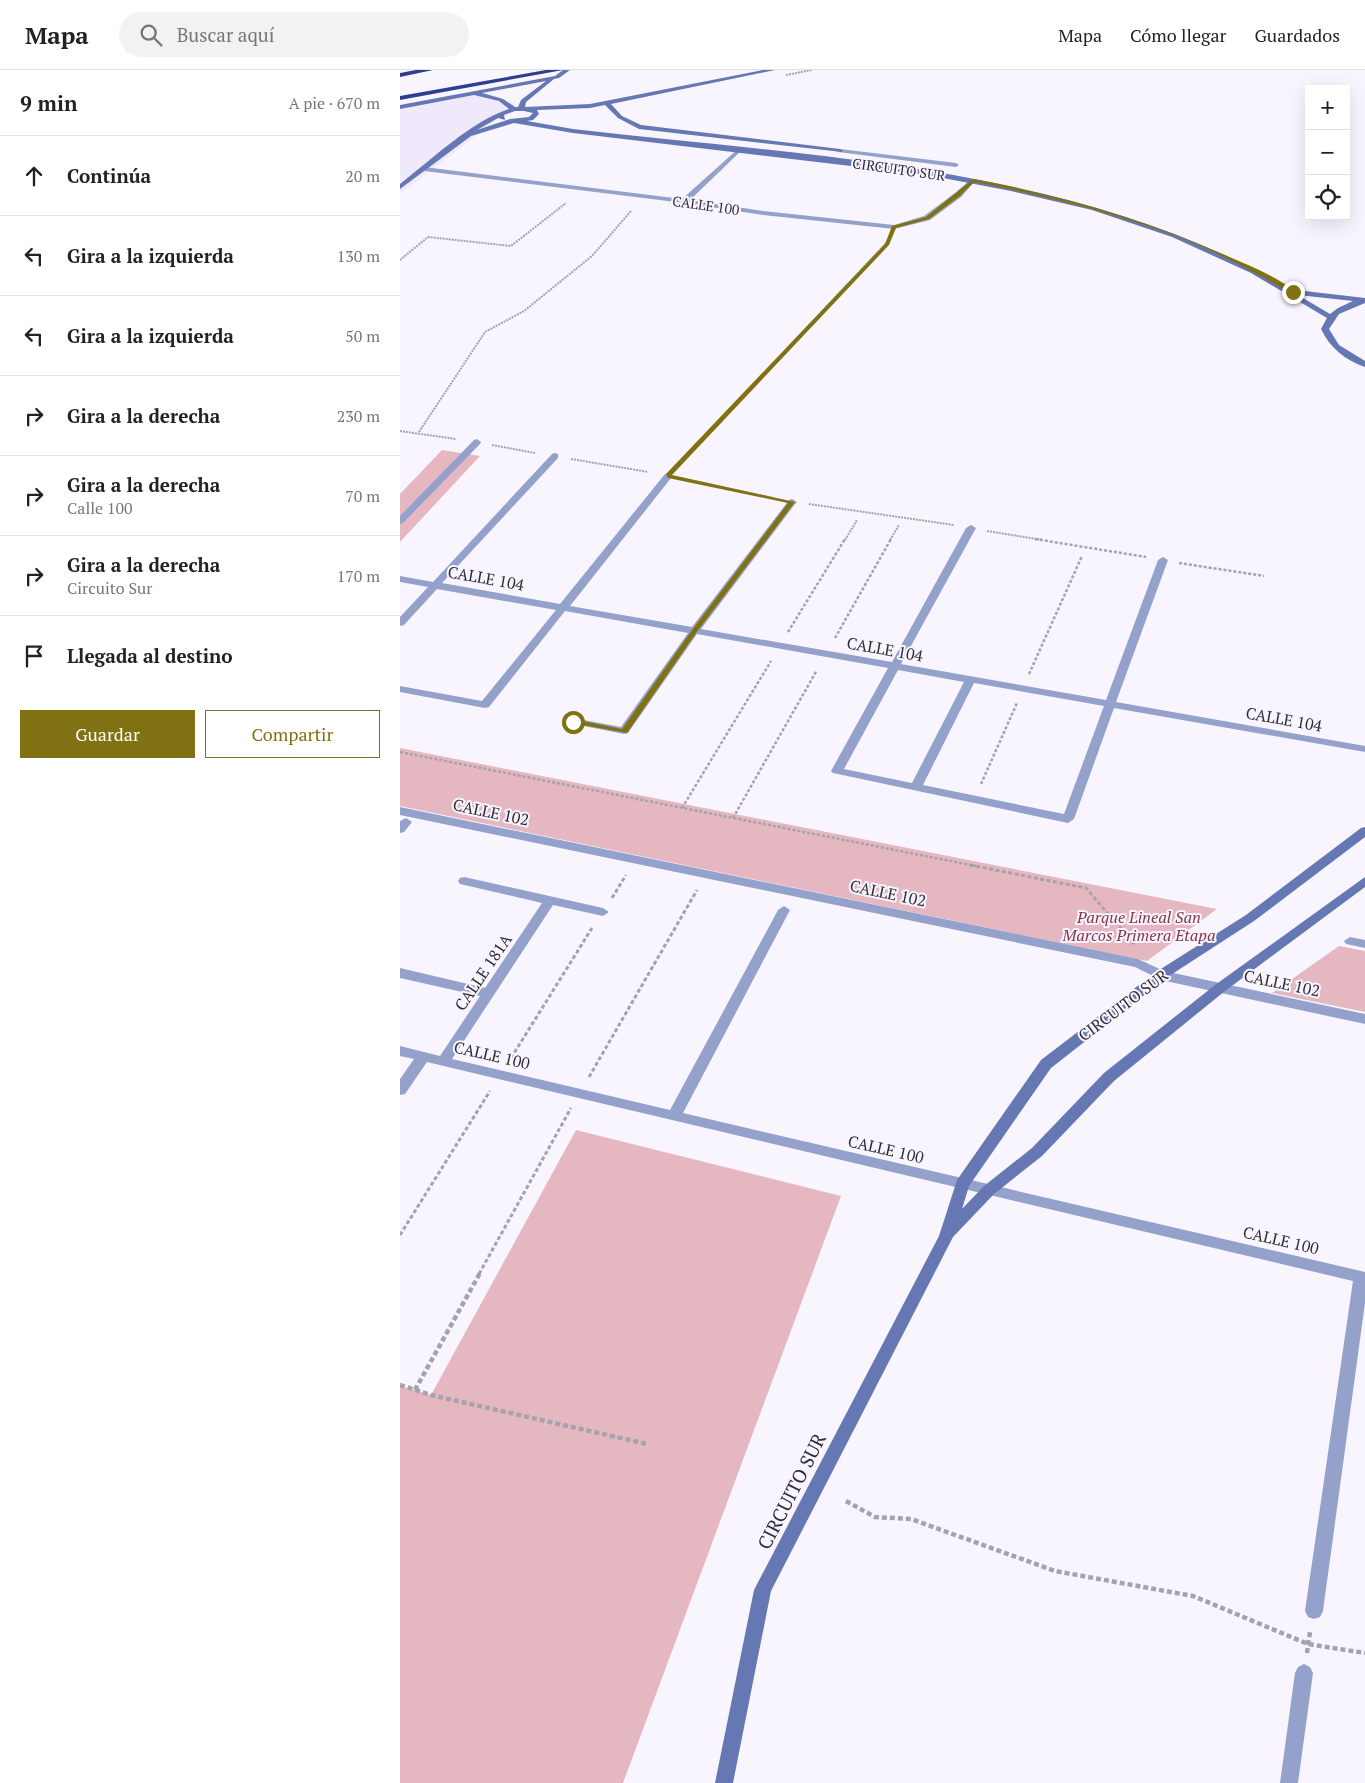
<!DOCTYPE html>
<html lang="es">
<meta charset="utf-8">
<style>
body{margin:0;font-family:"PT Serif",serif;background:#f2f2f2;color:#222}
.controls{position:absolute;right:15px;top:15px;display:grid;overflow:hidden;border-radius:0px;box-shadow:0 5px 20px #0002}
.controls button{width:45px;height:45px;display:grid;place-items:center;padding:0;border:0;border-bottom:1px solid #e0e0e0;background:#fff;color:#222;font:25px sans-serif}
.stop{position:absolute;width:15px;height:15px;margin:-11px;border:4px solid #807212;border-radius:50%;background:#fff}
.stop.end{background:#807212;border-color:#fff;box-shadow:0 1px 5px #0008}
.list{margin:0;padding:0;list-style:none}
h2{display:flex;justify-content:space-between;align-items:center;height:65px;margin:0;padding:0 20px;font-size:21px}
h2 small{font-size:16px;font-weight:400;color:#767676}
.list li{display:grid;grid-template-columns:32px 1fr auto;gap:15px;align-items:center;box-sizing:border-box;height:80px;padding:0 20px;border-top:1px solid #e0e0e0}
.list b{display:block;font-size:19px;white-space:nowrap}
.list p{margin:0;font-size:16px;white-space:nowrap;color:#767676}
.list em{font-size:16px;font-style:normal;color:#767676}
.actions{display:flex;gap:10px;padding:15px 20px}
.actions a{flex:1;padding:11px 0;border:1px solid #807212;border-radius:0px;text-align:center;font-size:18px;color:#807212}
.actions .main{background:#807212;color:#fff}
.icon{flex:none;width:28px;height:28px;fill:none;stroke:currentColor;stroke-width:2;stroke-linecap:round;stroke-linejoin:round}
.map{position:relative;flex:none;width:965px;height:1713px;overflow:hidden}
header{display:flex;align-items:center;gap:30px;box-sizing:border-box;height:70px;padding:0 25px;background:#fff;border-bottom:1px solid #e0e0e0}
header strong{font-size:24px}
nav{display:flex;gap:28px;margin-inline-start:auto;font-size:18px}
.search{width:350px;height:45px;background:#f2f2f2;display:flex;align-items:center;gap:12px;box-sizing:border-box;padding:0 18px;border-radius:28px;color:#767676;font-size:19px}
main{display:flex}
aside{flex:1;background:#fff}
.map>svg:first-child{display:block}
</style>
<header>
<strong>Mapa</strong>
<div class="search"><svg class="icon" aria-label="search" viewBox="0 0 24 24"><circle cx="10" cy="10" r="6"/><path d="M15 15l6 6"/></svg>Buscar aquí</div>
<nav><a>Mapa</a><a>Cómo llegar</a><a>Guardados</a></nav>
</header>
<main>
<aside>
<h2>9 min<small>A pie · 670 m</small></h2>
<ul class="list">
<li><svg class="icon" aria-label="ahead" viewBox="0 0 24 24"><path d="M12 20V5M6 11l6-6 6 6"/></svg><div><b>Continúa</b></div><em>20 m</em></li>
<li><svg class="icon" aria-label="left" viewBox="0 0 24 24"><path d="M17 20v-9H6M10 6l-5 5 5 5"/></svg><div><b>Gira a la izquierda</b></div><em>130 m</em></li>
<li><svg class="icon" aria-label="left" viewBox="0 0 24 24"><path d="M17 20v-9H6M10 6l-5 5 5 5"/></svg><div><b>Gira a la izquierda</b></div><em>50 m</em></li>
<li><svg class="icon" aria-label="right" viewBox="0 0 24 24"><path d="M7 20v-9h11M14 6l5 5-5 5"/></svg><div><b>Gira a la derecha</b></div><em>230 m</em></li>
<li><svg class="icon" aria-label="right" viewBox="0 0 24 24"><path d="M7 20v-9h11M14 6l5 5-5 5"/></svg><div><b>Gira a la derecha</b><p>Calle 100</p></div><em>70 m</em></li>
<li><svg class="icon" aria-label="right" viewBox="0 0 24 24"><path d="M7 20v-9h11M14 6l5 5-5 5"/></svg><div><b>Gira a la derecha</b><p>Circuito Sur</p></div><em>170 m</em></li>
<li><svg class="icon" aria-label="arrive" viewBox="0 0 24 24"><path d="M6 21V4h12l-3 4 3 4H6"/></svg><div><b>Llegada al destino</b></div></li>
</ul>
<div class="actions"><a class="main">Guardar</a><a>Compartir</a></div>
</aside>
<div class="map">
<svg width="965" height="1713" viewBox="0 0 965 1713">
<rect width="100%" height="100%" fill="#f9f5ff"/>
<!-- built -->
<path fill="#f0e9fc" d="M89 23 116 35 0 124V35L50 25Z"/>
<!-- green -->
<path fill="#e5b8c1" d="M42 380 80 386 0 472V424Z
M0 678 817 839 747 891 0 736Z
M939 876 965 881V942L872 923Z
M176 1060 441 1126 223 1713H0V1316L31 1325Z"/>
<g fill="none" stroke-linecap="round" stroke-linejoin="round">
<!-- path-far3 -->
<path stroke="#a6a2ab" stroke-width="2" stroke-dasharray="2 1" stroke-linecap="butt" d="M386 5 412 0
M0 190 28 167 111 176 166 133
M0 361 56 369
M19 362 85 262 124 241 192 186 231 141
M92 375 135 383
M171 389 248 402
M279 394 488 171
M284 409 373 428
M409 434 554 455
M587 461 643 470
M445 470 457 450
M490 470 499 455"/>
<!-- path-far2 -->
<path stroke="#a6a2ab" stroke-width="2.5" stroke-dasharray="3 2" stroke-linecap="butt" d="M635 469 746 487
M779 493 864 506
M388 562 445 469
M435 568 491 469
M629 604 682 486
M0 682 576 796
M581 714 617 633
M282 738 371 591
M333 748 417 600"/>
<!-- path-far1 -->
<path stroke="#a6a2ab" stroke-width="3" stroke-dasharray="4 2.5" stroke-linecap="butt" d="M570 795 686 818 735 875
M212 828 226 805
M111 988 192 858
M189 1007 297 820
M0 1165 90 1021
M79 1204 171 1038"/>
<!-- path -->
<path stroke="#a6a2ab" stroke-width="4.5" stroke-dasharray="5 3" stroke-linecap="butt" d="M0 1315 31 1325 247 1374
M15 1320 80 1203
M446 1431 475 1447 511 1449 655 1501 793 1526 908 1574 965 1583
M907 1583 910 1562"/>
<!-- street -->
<path fill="#94a2cb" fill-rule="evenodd" d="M339 78 341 79V81L290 130 363 141 494 155 524 146 555 123 571 109 576 110 561 127 530 150 494 159 363 145 284 133 24 101 21 99 24 97 282 129Z
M440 79 556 93 559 95 556 97 438 82 437 81Z
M77 369 81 372 80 374 3 453 0 454V446L74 370Z
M155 383 158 384V388L42 513 160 534 265 404H271V408L170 536 292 557 389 430 392 429 397 432 395 434 301 559 492 592 566 458 571 455 576 458 501 594 706 630 758 490 763 487 768 490 716 632 965 676V682L714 638 674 749 668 753 433 703 431 701 488 598 297 564 228 663 224 664 169 653 168 651 173 648 221 657 288 563 165 541 89 637 85 638 0 622V616L82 631 156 540 37 519 4 555 0 556V547L28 517 0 512V506L33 512 152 384ZM498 600 564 612 512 713 444 699ZM574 613 704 636 664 744 523 715Z
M0 737 738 889 764 901 965 944V954L761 910 735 897 0 745Z
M6 748 12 752 4 762 0 763V751Z
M64 807 203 838 209 842 203 846 153 835 52 989 270 1040 378 840 384 836 390 840 283 1043 965 1202V1233L923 1541 920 1547 914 1549 908 1547 905 1541 953 1211 27 992 5 1024 0 1025V1009L14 989 0 986V976L40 986 80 926 0 908V898L85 918 142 833 60 814 58 811 60 808Z
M950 867 965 870V878L946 874 944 871Z
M904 1594 910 1597 913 1603 898 1713H880L895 1603 898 1597Z"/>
<!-- secondary -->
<path fill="#6678b3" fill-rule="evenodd" d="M163 0H170L159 8 154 9 126 32 125 37 190 34 363 0H375L211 34 222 46 241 55 440 79 443 81 442 82 239 59 218 48 205 35 190 38 137 40 139 44 133 50 127 51 173 59C412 87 681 95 893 221L896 220 965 228V233L939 244 929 259 939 275 965 291V297C945 290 930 278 921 259L927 248 851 203 772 167 692 140 611 121 527 105 173 63 114 53 71 66 0 119V114C31 90 73 50 109 39L99 31 74 25 0 39V35L155 6ZM146 11 121 30 118 37H115L103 29 82 23ZM115 41H124L133 43 129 47 110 49 77 60 98 48 105 50 104 45ZM898 225 953 231 938 238 930 244Z
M965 757V767L854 851 766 908 651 998 569 1116 562 1139 584 1116 632 1078 704 1003 815 915 965 807V817L825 921 714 1011 642 1086 594 1124 553 1167 371 1521 333 1713H315L354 1520 539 1166 557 1110 641 990 756 902 846 845 961 758Z"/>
<!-- highway -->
<path fill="#2d3d90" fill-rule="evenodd" d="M16 0H33L0 7V3Z
M146 0H163L0 30V26Z"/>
</g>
<!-- route -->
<path fill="#807212" d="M573 109C660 125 744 149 825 185 848 195 876 206 896 222L891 223C854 202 816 181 776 166 710 142 643 125 574 112L560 126 529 149 496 158 489 175 272 405 395 432 296 563 227 663 171 653 173 649 222 659 292 560 388 433 268 408 266 404 485 174 492 156 526 147Z"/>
<g text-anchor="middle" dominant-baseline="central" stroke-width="4" stroke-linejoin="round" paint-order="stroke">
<!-- far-street labels -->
<g font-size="14" fill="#302c35" stroke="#f9f5ff">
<text transform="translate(499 99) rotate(8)">CIRCUITO SUR</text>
<text transform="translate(306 135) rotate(8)">CALLE 100</text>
</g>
<!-- street labels -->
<g font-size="16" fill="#302c35" stroke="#f9f5ff">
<text transform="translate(86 508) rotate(10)">CALLE 104</text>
<text transform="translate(485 579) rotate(10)">CALLE 104</text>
<text transform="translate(884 649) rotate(10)">CALLE 104</text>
<text transform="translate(91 742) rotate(12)">CALLE 102</text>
<text transform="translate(488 823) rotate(12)">CALLE 102</text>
<text transform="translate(83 902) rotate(-56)">CALLE 181A</text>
<text transform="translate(882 913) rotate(12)">CALLE 102</text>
<text transform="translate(723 935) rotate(-37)">CIRCUITO SUR</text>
<text transform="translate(92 985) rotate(13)">CALLE 100</text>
<text transform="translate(486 1079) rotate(13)">CALLE 100</text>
<text transform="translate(881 1170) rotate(13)">CALLE 100</text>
</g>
<!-- park labels -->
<g font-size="16" font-style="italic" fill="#83354b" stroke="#f9f5ff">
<text x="739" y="847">Parque Lineal San<tspan x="739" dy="18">Marcos Primera Etapa</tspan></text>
</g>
<!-- near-street labels -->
<g font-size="19" fill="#302c35" stroke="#f9f5ff">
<text transform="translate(391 1421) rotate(-63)">CIRCUITO SUR</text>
</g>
</g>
</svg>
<div class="controls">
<button>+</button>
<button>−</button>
<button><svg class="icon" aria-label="locate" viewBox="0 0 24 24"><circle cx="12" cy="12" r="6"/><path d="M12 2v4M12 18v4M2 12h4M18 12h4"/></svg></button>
</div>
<div class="stop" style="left:173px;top:652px"></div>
<div class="stop end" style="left:893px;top:222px"></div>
</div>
</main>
